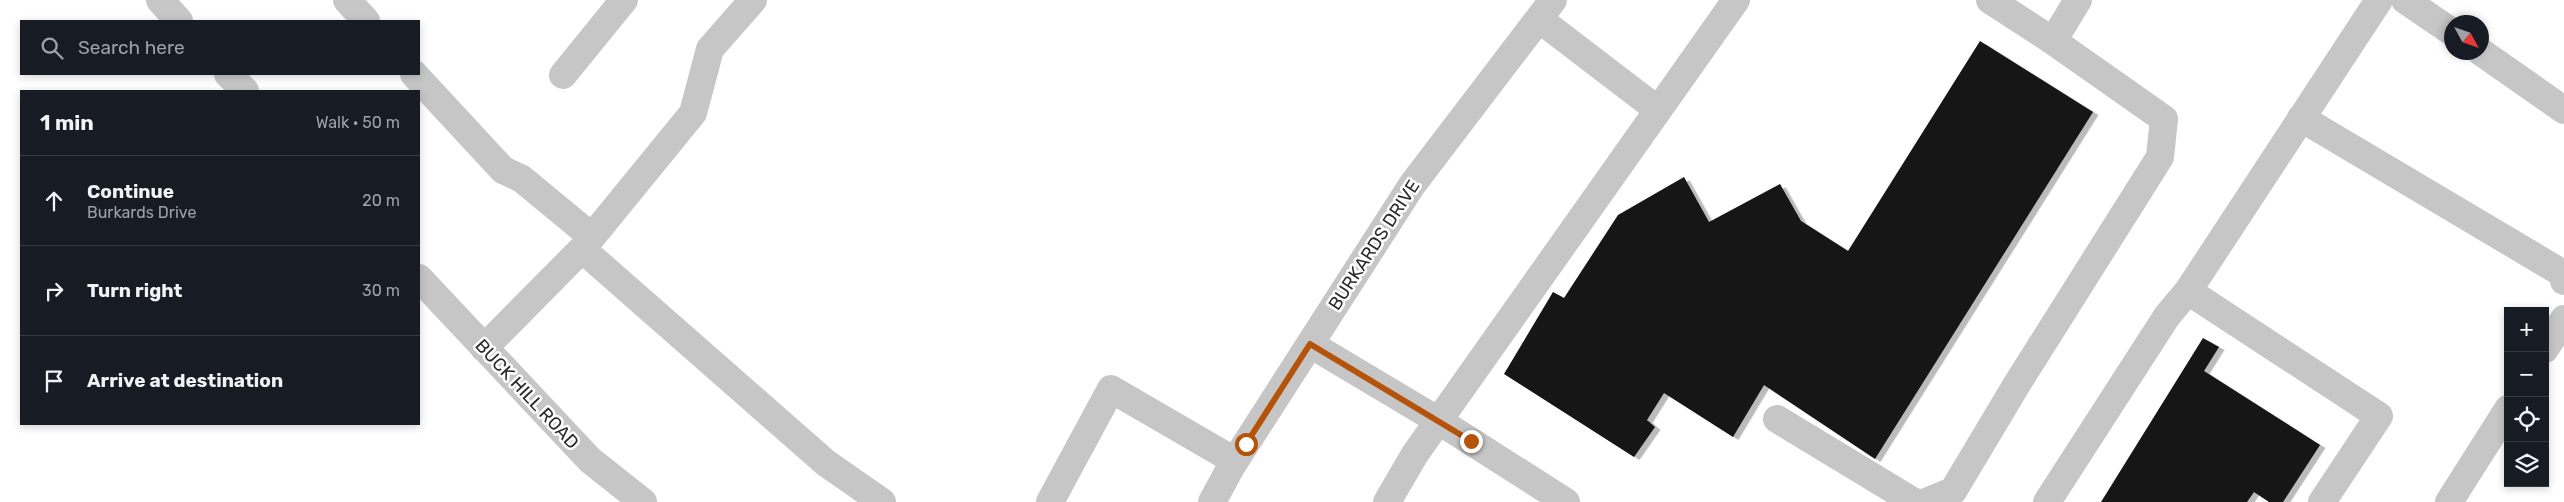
<!DOCTYPE html>
<meta charset="utf-8">
<style>
body{margin:0;font-family:Rubik,sans-serif;background:#20242c;color:#f1f3f6}
.controls{position:absolute;right:15px;bottom:15px;display:grid;overflow:hidden;border-radius:0px;box-shadow:0 2px 8px #0003}
.controls button{width:45px;height:45px;display:grid;place-items:center;padding:0;border:0;border-bottom:1px solid #363941;background:#171b24;color:#f1f3f6;font:25px sans-serif}
.compass{position:absolute;left:2444px;top:15px;width:45px;height:45px;border-radius:50%;background:#171b24;box-shadow:0 2px 8px #0003;rotate:130deg}
.stop{position:absolute;width:15px;height:15px;margin:-11px;border:4px solid #b45309;border-radius:50%;background:#fff}
.stop.end{background:#b45309;border-color:#fff;box-shadow:0 1px 5px #0008}
.list{margin:0;padding:0;list-style:none}
h2{display:flex;justify-content:space-between;align-items:center;height:65px;margin:0;padding:0 20px;font-size:21px}
h2 small{font-size:16px;font-weight:400;color:#9ea1a6}
.list li{display:grid;grid-template-columns:32px 1fr auto;gap:15px;align-items:center;box-sizing:border-box;height:90px;padding:0 20px;border-top:1px solid #363941}
.list b{display:block;font-size:19px;white-space:nowrap}
.list p{margin:0;font-size:16px;white-space:nowrap;color:#9ea1a6}
.list em{font-size:16px;font-style:normal;color:#9ea1a6}
.icon{flex:none;width:28px;height:28px;fill:none;stroke:currentColor;stroke-width:2;stroke-linecap:round;stroke-linejoin:round}
.map{position:relative;flex:none;width:2564px;height:502px;overflow:hidden}
.search{position:absolute;background:#171b24;box-shadow:0 2px 8px #0003;left:20px;top:20px;width:400px;height:55px;display:flex;align-items:center;gap:12px;box-sizing:border-box;padding:0 18px;border-radius:0px;color:#9ea1a6;font-size:19px}
.panel{position:absolute;background:#171b24;box-shadow:0 2px 8px #0003;left:20px;top:90px;width:400px;height:335px;border-radius:0px}
.map>svg:first-child{display:block}
</style>
<div class="map">
<svg width="2564" height="502" viewBox="0 0 2564 502">
<defs>
<filter id="shadow"><feDropShadow dx="5.5" dy="3" stdDeviation="0" flood-color="#0004"/></filter>
</defs>
<rect width="100%" height="100%" fill="#fff"/>
<!-- building -->
<path fill="#131313" filter="url(#shadow)" d="M1980 41 2093 112 1875 459 1764 385 1733 437 1664 393 1647 420 1655 427 1634 457 1504 374 1553 292 1564 298 1618 215 1684 177 1709 222 1780 184 1801 221 1848 251Z
M2203 338 2219 347 2204 371 2320 445 2283 502H2269L2254 492 2247 502H2101Z"/>
<g fill="none" stroke-linecap="round" stroke-linejoin="round">
<!-- minor -->
<path stroke="#c6c6c6" stroke-width="28" d="M160 0 179 21
M347 0 366 21
M2405 0 2452 32
M1539 19 1658 110
M2053 41 2078 0
M2481 52 2564 110
M228 74 245 91
M414 74 503 170 522 179 591 236
M563 75 624 0
M2301 118 2562 273 2564 281
M582 249 693 113 710 49 753 0
M419 278 590 460 643 502
M2188 291 2379 416 2322 502
M1310 344 1439 421 1566 502
M484 348 582 249 826 463 882 502
M2545 349 2564 319
M1777 419 1914 502
M1050 502 1111 389 1235 461
M1212 502 1231 467 1412 185 1553 0
M1387 502 1415 454 1736 0
M1926 502 1953 491 2017 384 2160 157 2164 119 2053 41 1990 0
M2047 502 2167 316 2188 291 2379 0
M2449 502 2508 409"/>
</g>
<g fill="none" stroke-linecap="round" stroke-linejoin="round">
<!-- route -->
<path stroke="#b45309" stroke-width="6" d="M1246 444 1310 344 1471 441"/>
</g>
<g text-anchor="middle" dominant-baseline="central" stroke-width="5" stroke-linejoin="round" paint-order="stroke">
<!-- street labels -->
<g font-size="18" fill="#2c2c2c" stroke="#fff">
<text transform="translate(1374 245) rotate(-57)">BURKARDS DRIVE</text>
<text transform="translate(527 394) rotate(47)">BUCK HILL ROAD</text>
</g>
</g>
</svg>
<div class="controls">
<button>+</button>
<button>−</button>
<button><svg class="icon" aria-label="locate" viewBox="0 0 24 24"><circle cx="12" cy="12" r="6"/><path d="M12 2v4M12 18v4M2 12h4M18 12h4"/></svg></button>
<button><svg class="icon" aria-label="layers" viewBox="0 0 24 24"><path d="M12 4l9 5-9 5-9-5zM3 14l9 5 9-5"/></svg></button>
</div>
<svg class="compass" viewBox="-18 -18 36 36"><path d="M0-13l5 13h-10z" fill="#e53935"/><path d="M0 13l5-13h-10z" fill="#9ea1a6"/></svg>
<div class="stop" style="left:1246px;top:444px"></div>
<div class="stop end" style="left:1471px;top:441px"></div>
<div class="search"><svg class="icon" aria-label="search" viewBox="0 0 24 24"><circle cx="10" cy="10" r="6"/><path d="M15 15l6 6"/></svg>Search here</div>
<section class="panel">
<h2>1 min<small>Walk · 50 m</small></h2>
<ul class="list">
<li><svg class="icon" aria-label="ahead" viewBox="0 0 24 24"><path d="M12 20V5M6 11l6-6 6 6"/></svg><div><b>Continue</b><p>Burkards Drive</p></div><em>20 m</em></li>
<li><svg class="icon" aria-label="right" viewBox="0 0 24 24"><path d="M7 20v-9h11M14 6l5 5-5 5"/></svg><div><b>Turn right</b></div><em>30 m</em></li>
<li><svg class="icon" aria-label="arrive" viewBox="0 0 24 24"><path d="M6 21V4h12l-3 4 3 4H6"/></svg><div><b>Arrive at destination</b></div></li>
</ul>
</section>
</div>
